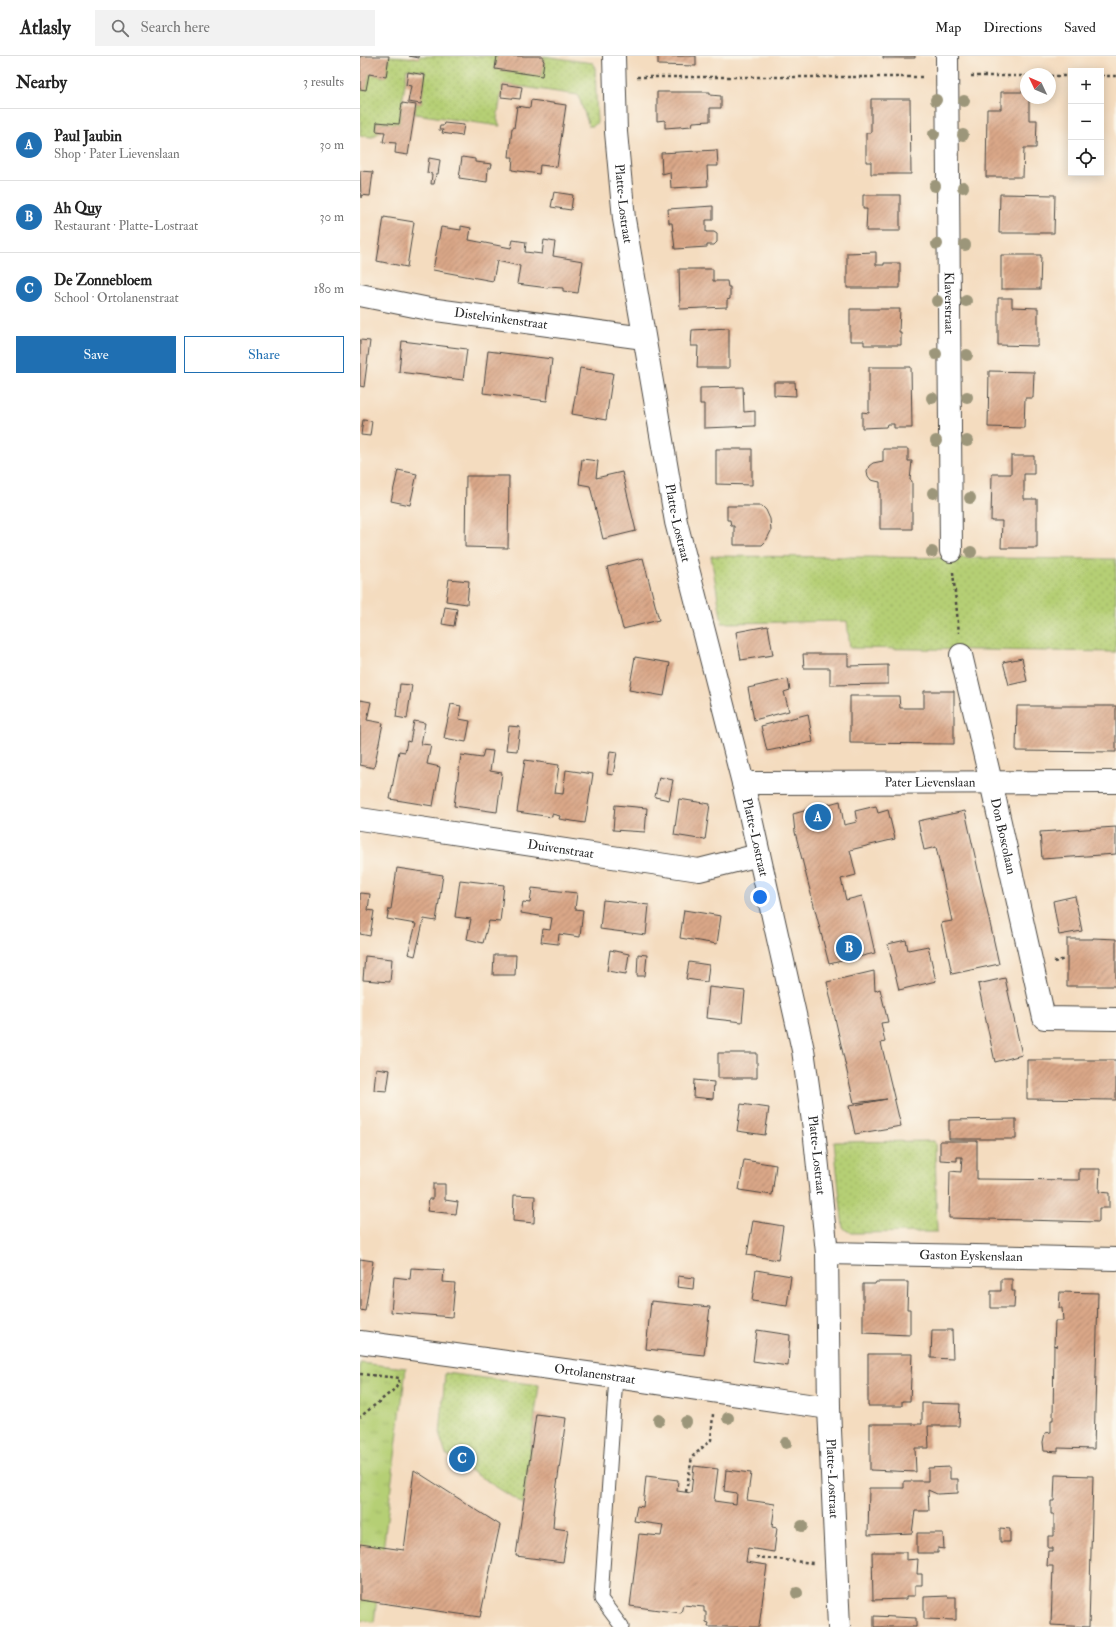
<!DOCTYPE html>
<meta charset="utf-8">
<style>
body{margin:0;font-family:"IM FELL Double Pica",serif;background:#f2f2f2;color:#222}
.controls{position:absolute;right:12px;top:12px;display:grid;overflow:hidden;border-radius:0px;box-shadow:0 2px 10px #0003}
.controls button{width:36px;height:36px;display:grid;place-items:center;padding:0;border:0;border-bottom:1px solid #e0e0e0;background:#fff;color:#222;font:20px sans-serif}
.compass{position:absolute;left:660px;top:12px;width:36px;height:36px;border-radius:50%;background:#fff;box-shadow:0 2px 10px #0003;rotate:314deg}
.you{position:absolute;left:400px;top:841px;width:14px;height:14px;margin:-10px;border:3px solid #fff;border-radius:50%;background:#1a73e8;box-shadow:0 0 0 6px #1a73e833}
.badge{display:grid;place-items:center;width:26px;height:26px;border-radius:50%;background:#1f6fb2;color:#fff;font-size:13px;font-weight:700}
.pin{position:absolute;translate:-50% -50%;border:2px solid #fff;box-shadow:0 1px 4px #0006}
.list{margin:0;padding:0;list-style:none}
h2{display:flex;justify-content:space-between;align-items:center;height:52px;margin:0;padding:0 16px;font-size:17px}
h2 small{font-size:13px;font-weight:400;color:#767676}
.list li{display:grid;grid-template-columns:26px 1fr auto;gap:12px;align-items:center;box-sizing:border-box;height:72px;padding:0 16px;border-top:1px solid #e0e0e0}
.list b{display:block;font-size:15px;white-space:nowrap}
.list p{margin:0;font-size:13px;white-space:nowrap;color:#767676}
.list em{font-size:13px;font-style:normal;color:#767676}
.actions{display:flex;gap:8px;padding:12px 16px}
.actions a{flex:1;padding:9px 0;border:1px solid #1f6fb2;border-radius:0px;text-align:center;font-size:14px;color:#1f6fb2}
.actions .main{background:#1f6fb2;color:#fff}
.icon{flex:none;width:22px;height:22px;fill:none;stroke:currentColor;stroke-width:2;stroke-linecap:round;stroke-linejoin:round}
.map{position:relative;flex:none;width:756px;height:1571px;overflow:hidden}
header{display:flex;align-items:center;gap:24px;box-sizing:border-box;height:56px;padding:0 20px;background:#fff;border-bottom:1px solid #e0e0e0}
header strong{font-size:19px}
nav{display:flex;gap:22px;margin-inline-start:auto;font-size:14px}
.search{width:280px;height:36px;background:#f2f2f2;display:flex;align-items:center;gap:10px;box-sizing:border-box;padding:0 14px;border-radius:0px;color:#767676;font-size:15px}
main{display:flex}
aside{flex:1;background:#fff}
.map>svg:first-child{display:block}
</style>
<header>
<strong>Atlasly</strong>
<div class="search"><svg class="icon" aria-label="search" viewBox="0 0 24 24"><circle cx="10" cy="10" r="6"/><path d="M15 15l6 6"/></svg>Search here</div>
<nav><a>Map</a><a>Directions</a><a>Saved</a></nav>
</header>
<main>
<aside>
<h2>Nearby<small>3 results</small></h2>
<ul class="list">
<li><span class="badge">A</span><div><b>Paul Jaubin</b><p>Shop · Pater Lievenslaan</p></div><em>30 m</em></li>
<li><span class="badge">B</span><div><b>Ah Quy</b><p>Restaurant · Platte-Lostraat</p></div><em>30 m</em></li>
<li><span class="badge">C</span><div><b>De Zonnebloem</b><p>School · Ortolanenstraat</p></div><em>180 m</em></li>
</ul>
<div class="actions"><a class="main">Save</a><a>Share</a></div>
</aside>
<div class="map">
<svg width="756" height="1571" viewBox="0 0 756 1571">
<defs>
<pattern id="grass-dots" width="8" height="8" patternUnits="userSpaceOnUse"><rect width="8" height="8" fill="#b5cf75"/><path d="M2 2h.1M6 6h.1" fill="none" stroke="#9cb265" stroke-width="1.8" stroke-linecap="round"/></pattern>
<pattern id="park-tufts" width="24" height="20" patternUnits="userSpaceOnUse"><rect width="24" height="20" fill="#b5cf75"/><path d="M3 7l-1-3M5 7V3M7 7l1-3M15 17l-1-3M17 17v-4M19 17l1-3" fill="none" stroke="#9cb265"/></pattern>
<pattern id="building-hatch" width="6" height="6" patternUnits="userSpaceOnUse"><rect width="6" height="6" fill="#daa788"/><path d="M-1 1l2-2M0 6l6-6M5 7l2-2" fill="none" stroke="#b1886f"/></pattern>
</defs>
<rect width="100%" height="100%" fill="#fbf7ec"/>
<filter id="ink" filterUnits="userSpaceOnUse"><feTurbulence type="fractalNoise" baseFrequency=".025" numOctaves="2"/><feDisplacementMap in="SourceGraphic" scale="8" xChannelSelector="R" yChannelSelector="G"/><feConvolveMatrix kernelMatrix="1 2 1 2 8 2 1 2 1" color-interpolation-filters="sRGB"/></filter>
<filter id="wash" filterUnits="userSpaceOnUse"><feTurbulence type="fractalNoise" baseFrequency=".012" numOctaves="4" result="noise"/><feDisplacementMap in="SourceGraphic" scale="16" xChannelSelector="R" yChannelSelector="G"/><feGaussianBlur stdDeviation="0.9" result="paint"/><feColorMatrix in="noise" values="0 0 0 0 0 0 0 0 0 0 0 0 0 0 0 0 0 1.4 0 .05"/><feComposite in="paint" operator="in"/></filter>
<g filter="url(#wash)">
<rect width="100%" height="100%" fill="#f4dcbf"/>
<!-- grass -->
<path fill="url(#grass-dots)" stroke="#707d50" d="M29 0 59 2V0H137L135 13 182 20 184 5 183 4V0L233 7 235 10 237 67 233 70H229L218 39 143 28 137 63 140 70 55 58 56 47 61 48 65 15 47 13 39 68 17 66 16 74 21 75 13 81 0 80V33L6 34 9 18 26 21Z
M351 500 756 503V596L490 592 487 565 362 567Z
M574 1085 575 1088 577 1176 491 1177 483 1172 474 1086Z
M85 1317 179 1329 163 1448 86 1399 80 1380Z"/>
<!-- park -->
<path fill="url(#park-tufts)" stroke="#707d50" d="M0 1307 46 1312 14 1566 0 1564Z"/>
<g id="blocks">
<!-- building -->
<path fill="url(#building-hatch)" d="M0 0H29L26 21 9 18 6 34 0 33Z
M49 0H59V2Z
M137 0H183V4L184 5 182 20 135 13Z
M298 0H336V10L298 9Z
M523 0H555V2H523Z
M48 16 65 19 61 48 48 46 51 30 46 29Z
M142 28 162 31 160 43 141 41Z
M297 36H350V39L361 40V52H350V65L333 66 332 70 305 72V64L297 65Z
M641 36H666V42H669V64H677L676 92H664L663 121H626L627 53H641Z
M511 43H550L551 118H511V106H506V77H511Z
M171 44 206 49 197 111 180 109 179 118 152 114 153 101H149L152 72H154L157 50 170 52Z
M42 47 56 49 48 99 35 97 36 87 23 86 25 76 16 75 17 66 39 68Z
M84 67 104 69 102 80 82 77 83 74H79L80 70H83Z
M357 94 358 110H347L348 130 311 132 310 116 302 118 301 97Z
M102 101 115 103V106L132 108 131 112H128L127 126 99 122Z
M69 102 80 104 78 118H76L74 128H71L72 118 67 117Z
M0 115 13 116 10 140 1 139V142Z
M194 136 213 139 211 154 191 151Z
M640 138 695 139 694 177H639Z
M503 139H540V175H506L507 153H503Z
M353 150V164H346V176H354L357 178V186L354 189H347V191L315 193 312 167H309L308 153Z
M24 161 54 166 47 211 17 205Z
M101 170 111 172 109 184 151 192 153 184 166 186 165 196 182 198 184 184 195 186 193 200 223 205 218 237 203 235V232L188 231V232L157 228 160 210 137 205 133 225 73 214 81 171 101 174Z
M516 196V209H524V207H540V232H487V197Z
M641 199H681L680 233H641Z
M319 213H353V225H367L368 231H370V243L367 244V251L320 253Z
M638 242H652V251L678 252V290L638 289Z
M490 253H540L539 276H541V289H504V285H490Z
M369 272V312H337L338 290H331L332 274Z
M0 284 10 285 4 331 0 330Z
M42 285 107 293 103 324 39 316Z
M128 295 192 303 187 345 123 337Z
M509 311H551L552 372H534V368H527L526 371 502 372V356L509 357Z
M220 312 253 317 246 364 212 358Z
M629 315 674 316 673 342H665L664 372 628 371Z
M414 326H435L436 340 414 339Z
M383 331 384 356 395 355V370L344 372V348H340V332Z
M3 364 12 365 10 380 1 379Z
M356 393H392V429L356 428Z
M523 393H548V405H552L550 424 552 425V473H520V426L511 424 508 420 507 415 509 410 513 407 523 405Z
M651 400H674V418H664V443H677V492H641L642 465H631L632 418H651Z
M222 403 238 405 236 422 262 416 276 475 243 483 230 430 219 428Z
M38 414 57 418 50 449 31 445Z
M106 420H149L148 492 105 491Z
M367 450H402L406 454 410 463 411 475 406 485 402 489H374V470H371L370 464H367Z
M283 502 299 564 263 573 247 511Z
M89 523 109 525 107 548 86 545Z
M85 551 97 553 94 570 82 568Z
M408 570 413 599 381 604 376 576Z
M443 598H488V610L528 609V628L470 629V612H444Z
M275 601 310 607 304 640 269 634Z
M662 602 667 625 649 629 643 606Z
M428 623 430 634 424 636 429 655 394 664 388 632Z
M40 628 52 629 47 663 36 661Z
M564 635H594V688L490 687V640H539L540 652H564Z
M0 644 11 646 7 664 23 667 14 712 0 709Z
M91 648 101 650 99 663 110 665 106 686 84 682Z
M657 650H756V696L656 695Z
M448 658 453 686 407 695 401 670Z
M54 665 65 667 61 688 71 689 67 708 80 711 73 750 30 743 39 695 45 696 47 685 50 686Z
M149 670 160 671 157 695 146 694Z
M124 694 133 695 130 715 142 717 137 756 94 750 101 699 122 702Z
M250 695 257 696 253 719 247 718Z
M165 704 199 709 195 737 203 738 206 714 233 718 225 767 199 763 200 760 192 758V761L157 756Z
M299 721 313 724 309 744 295 741Z
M319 743 350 748 345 784 314 779Z
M480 745 484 769 497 766 495 755 516 750 518 757 528 754 535 783 490 794 496 819 481 823 486 844 502 840 515 897 469 908 435 776 433 758Z
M255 749 287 752 285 776 253 774Z
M605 755 639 908 592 918 581 867 592 865 576 791 564 794 558 765Z
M756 771V798L682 803 680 776Z
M37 812 83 819 76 865 64 863 55 900 48 898 56 868 27 863 29 853H31Z
M100 824 144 829 140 866 129 865 123 887 107 883 111 863 95 861Z
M172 832 217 837 215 853 223 854 220 881 199 878 198 888 181 886 183 873 190 874 192 862 161 857 163 846 170 847Z
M0 837 10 838 8 854 14 855 10 880 0 878Z
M715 840 722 875 699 879 693 845Z
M243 844 289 849 286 879 240 873Z
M324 854 361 860 357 888 320 882Z
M733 882 756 883V930H707V883H733Z
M546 884 548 894 568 890 576 925 539 934 528 888Z
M250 894 269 898 266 918 247 915Z
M278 898 287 899 285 920H277Z
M134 899H156L155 919H133Z
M5 900 32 903 30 926 3 924Z
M329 906 349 909 347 926 326 923Z
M514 915 515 935 520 933 528 966 521 967 525 986 521 987 541 1070 495 1078 489 1050 527 1043 494 1047 467 926Z
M645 922 662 999 635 1006 618 928Z
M349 931 385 935 382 966 346 962Z
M358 997H397V1022H358Z
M667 1004H756V1044L667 1043Z
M16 1012 30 1014 27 1035 14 1034Z
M334 1024 354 1026 353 1043 333 1041Z
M381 1048 409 1052 405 1079 377 1075Z
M656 1063V1083H589V1064Z
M580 1085H617V1123L719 1124V1113H740L739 1136 749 1137V1152H739V1166L589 1162 590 1115 601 1116 602 1101H597V1105L580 1104Z
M384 1104 416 1109 412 1139 379 1134Z
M73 1128H85V1144L98 1146 96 1158 67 1155 69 1143H73Z
M154 1139 175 1140 174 1167 153 1165Z
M393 1165 423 1170 418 1204 387 1199Z
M0 1203 13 1205 5 1255 0 1254Z
M51 1212 84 1214 83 1226 95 1227 92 1261 31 1256 34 1221 50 1223Z
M396 1214 431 1220 427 1250 392 1245Z
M318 1220 334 1222 333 1233 317 1231Z
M641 1223H652V1235H655L654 1252H631V1235H641Z
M516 1226H548L547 1253H550V1279L503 1277V1228H515Z
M700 1236 738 1237 734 1393 698 1392V1396L684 1395 683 1386 685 1377 691 1376V1364H693L694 1290H698L694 1289 695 1265H703L702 1252H699Z
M291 1245 350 1251 344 1299 286 1293Z
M397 1274 430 1279 428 1310 393 1305Z
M572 1274H592L593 1303 571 1302Z
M508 1298H552L550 1345H542V1350H508Z
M562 1347 600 1348 599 1370H568L569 1392H555L556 1416 510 1414V1368H562Z
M176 1358 206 1362 193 1458H194L193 1472 208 1474 203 1506 156 1500Z
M334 1410 358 1413 354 1445 376 1448 377 1437 364 1435 366 1414 391 1417 387 1444 415 1448 412 1471 417 1472 414 1496 388 1492 386 1506 407 1509 399 1571H348L349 1567 346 1566V1556H344V1551L323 1549 321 1557 270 1550 279 1478 301 1480 303 1469 274 1465 277 1450 283 1451 286 1420 318 1424 317 1435 331 1437Z
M590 1411V1423H598V1437L577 1438 568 1434 569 1455H555L552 1477 508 1479 509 1432H544V1425H568V1412Z
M54 1414 140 1469 120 1561 0 1544V1488L44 1494Z
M695 1419 733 1420 729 1571 691 1569 693 1510H687L688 1495H693V1492H688V1480H694V1458H691V1445H694Z
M640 1472 650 1473V1486H640Z
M557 1477H583L584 1493 578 1492V1497H557Z
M512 1496H546V1504L558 1503 557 1518H562V1529H555V1540H546V1543L513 1544Z
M588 1540V1541H596V1564L564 1563V1541Z
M514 1560 556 1562V1571H514Z"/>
</g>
</g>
<g filter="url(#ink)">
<use href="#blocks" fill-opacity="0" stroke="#494641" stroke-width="1"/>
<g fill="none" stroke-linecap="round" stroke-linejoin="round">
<!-- lane casing -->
<g stroke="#494641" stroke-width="15">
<path id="lane" d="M256 1321 241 1543 262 1571"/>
</g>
<!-- street casing -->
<g stroke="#494641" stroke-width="24">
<g id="street">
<path id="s1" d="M254 0 256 76 264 163 316 466 383 727 443 994 454 1073 467 1197 469 1352 479 1571"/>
<path id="s2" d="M587 0 591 495"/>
<path id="s3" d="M0 239 69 253 284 282"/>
<path id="s4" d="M601 599 631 726 684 962 756 963"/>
<path id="s5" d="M383 727 756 726"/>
<path id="s6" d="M0 763 339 814 399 799"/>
<path id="s7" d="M467 1197 756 1203"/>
<path id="s8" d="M0 1286 256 1321 469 1352"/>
</g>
</g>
<!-- path -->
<path stroke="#494641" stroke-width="2.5" stroke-dasharray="3 3" stroke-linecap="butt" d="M611 20H666
M690 20H711
M741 20H756
M277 21H564
M593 516 599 577
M694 906 705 903
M0 1318 40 1322 36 1332 0 1361
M326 1436 332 1401 351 1384 353 1358
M396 1501 453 1507"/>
<!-- lane -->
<use href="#lane" stroke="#fff" stroke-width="13"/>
<!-- street -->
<use href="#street" stroke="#fff" stroke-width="22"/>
</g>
<!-- trees -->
<g fill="#9c967a">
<circle cx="576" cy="44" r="6"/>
<circle cx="604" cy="45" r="6"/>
<circle cx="574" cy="78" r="6"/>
<circle cx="603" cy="79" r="6"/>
<circle cx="575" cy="130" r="6"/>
<circle cx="603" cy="131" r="6"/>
<circle cx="577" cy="188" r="6"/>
<circle cx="605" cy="189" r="6"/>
<circle cx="577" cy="245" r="6"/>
<circle cx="606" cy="245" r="6"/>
<circle cx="576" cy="298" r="6"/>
<circle cx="607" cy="299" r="6"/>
<circle cx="607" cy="341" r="6"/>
<circle cx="572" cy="342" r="6"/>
<circle cx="576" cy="385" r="6"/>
<circle cx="607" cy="385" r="6"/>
<circle cx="573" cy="437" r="6"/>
<circle cx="610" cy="442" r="6"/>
<circle cx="572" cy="496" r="6"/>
<circle cx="611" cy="496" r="6"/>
<circle cx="368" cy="1362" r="6"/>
<circle cx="299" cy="1364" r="6"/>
<circle cx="326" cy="1366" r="6"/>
<circle cx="426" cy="1387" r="6"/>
<circle cx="442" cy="1470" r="6"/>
<circle cx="437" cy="1537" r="6"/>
</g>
</g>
<g text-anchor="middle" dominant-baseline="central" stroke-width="3.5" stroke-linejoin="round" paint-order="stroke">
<!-- street labels -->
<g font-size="13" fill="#2b2b2b" stroke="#fbf7ec">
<text stroke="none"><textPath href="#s1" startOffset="148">Platte-Lostraat</textPath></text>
<text stroke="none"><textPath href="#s2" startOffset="247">Klaverstraat</textPath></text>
<text stroke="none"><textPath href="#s3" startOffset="143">Distelvinkenstraat</textPath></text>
<text stroke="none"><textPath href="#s1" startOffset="472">Platte-Lostraat</textPath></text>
<text stroke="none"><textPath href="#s5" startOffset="187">Pater Lievenslaan</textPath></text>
<text stroke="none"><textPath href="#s4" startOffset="186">Don Boscolaan</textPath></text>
<text stroke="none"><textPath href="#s1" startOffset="796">Platte-Lostraat</textPath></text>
<text stroke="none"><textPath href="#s6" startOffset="203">Duivenstraat</textPath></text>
<text stroke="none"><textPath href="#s1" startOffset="1120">Platte-Lostraat</textPath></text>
<text stroke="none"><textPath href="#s7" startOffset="144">Gaston Eyskenslaan</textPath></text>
<text stroke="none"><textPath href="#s8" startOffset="237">Ortolanenstraat</textPath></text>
<text stroke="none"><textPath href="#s1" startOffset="1444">Platte-Lostraat</textPath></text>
</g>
</g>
</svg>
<div class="controls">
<button>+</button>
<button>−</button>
<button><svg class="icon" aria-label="locate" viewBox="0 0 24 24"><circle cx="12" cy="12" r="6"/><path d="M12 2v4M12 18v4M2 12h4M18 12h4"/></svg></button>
</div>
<svg class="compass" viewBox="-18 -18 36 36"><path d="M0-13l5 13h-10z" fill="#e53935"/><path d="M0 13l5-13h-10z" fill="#767676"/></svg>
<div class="you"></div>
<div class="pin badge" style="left:458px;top:761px">A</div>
<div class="pin badge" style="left:489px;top:892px">B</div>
<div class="pin badge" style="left:102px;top:1403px">C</div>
</div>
</main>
